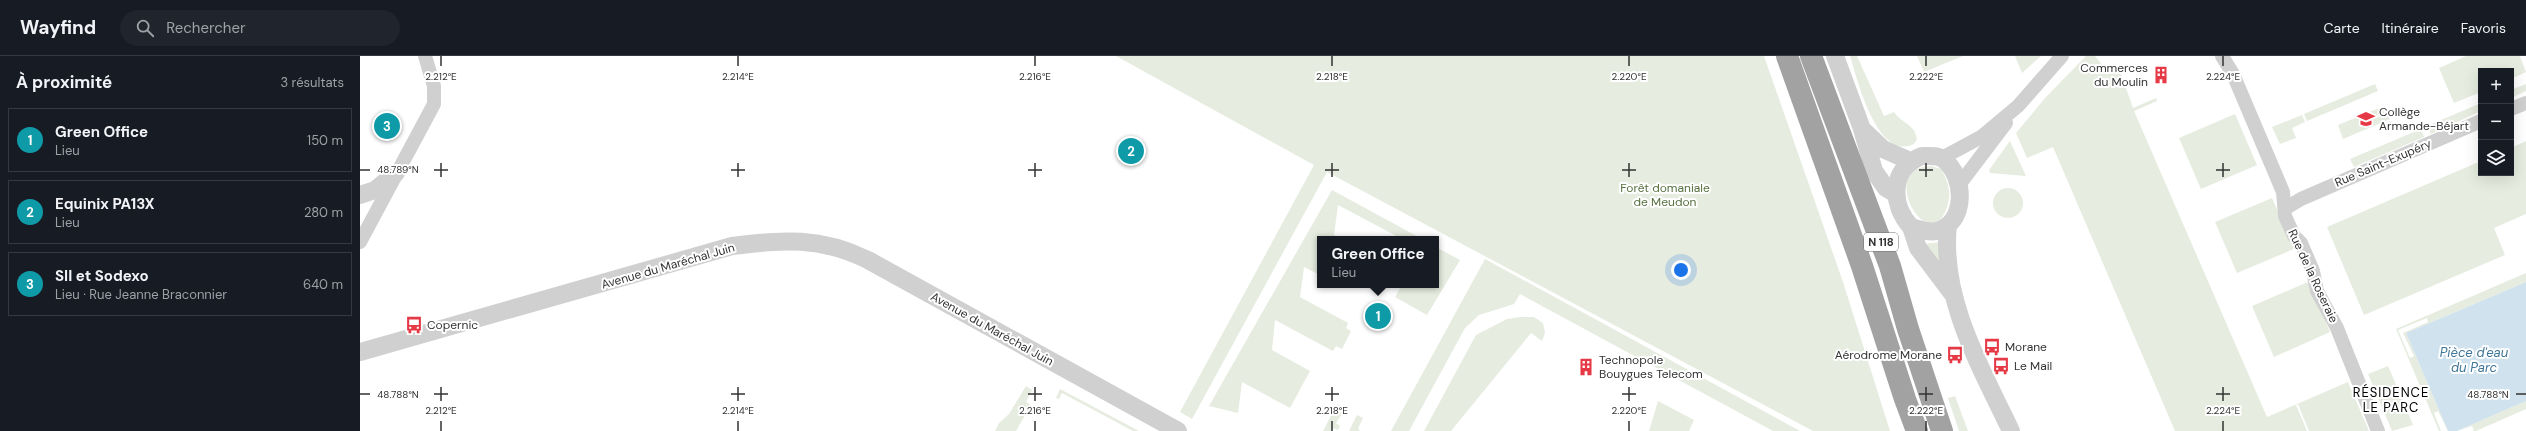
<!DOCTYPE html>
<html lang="fr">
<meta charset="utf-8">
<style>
body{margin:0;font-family:"DM Sans",sans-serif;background:#20242c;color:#f1f3f6}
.controls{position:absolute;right:12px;top:12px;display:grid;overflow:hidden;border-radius:0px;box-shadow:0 4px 16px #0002}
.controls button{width:36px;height:36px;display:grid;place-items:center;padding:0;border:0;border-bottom:1px solid #363941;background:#171b24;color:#f1f3f6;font:20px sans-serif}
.you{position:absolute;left:1321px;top:214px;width:14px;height:14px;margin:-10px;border:3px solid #fff;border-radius:50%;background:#1a73e8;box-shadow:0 0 0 6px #1a73e833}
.badge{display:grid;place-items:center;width:26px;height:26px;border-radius:50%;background:#e63946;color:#fff;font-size:13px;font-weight:700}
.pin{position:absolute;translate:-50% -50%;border:2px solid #fff;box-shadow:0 1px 4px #0006}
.popup{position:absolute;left:957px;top:180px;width:122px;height:52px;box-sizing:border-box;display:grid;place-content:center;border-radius:0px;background:#171b24;filter:drop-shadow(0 1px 3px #0005);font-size:13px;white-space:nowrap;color:#9ea1a6}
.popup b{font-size:15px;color:#f1f3f6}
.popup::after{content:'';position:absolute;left:50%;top:100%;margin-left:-8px;border:8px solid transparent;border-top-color:#171b24}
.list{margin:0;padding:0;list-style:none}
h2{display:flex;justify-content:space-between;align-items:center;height:52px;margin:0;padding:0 16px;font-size:17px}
h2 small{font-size:13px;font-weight:400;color:#9ea1a6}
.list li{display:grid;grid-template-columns:26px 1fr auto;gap:12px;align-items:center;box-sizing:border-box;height:64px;margin:0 8px 8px;padding:0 8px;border:1px solid #363941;border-radius:0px}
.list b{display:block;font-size:15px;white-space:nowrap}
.list p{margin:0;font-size:13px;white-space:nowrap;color:#9ea1a6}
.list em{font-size:13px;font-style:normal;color:#9ea1a6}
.icon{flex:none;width:22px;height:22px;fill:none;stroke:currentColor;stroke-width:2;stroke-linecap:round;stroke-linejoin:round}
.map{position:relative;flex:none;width:2166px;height:375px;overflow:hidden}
header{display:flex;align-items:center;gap:24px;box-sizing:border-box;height:56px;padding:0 20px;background:#171b24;border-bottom:1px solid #363941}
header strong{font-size:19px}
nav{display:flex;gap:22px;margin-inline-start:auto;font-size:14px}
.search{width:280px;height:36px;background:#20242c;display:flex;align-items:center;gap:10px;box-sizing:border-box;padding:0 14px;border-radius:22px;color:#9ea1a6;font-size:15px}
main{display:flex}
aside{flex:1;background:#171b24}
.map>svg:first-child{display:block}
</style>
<header>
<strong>Wayfind</strong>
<div class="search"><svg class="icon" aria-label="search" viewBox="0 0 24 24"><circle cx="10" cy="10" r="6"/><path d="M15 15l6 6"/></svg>Rechercher</div>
<nav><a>Carte</a><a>Itinéraire</a><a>Favoris</a></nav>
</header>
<main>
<aside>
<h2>À proximité<small>3 résultats</small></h2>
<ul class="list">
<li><span class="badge" style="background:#0f9aa8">1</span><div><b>Green Office</b><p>Lieu</p></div><em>150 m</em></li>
<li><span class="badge" style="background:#0f9aa8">2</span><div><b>Equinix PA13X</b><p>Lieu</p></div><em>280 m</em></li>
<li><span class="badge" style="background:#0f9aa8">3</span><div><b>SII et Sodexo</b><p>Lieu · Rue Jeanne Braconnier</p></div><em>640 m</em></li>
</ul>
</aside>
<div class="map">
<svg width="2166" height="375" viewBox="0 0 2166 375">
<rect width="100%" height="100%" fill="#fff"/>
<!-- green -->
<path fill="#e6ecdf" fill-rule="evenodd" d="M756 0H1404L1483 226 1530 375H1453L967 116 832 363 820 356 954 109Z
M1490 0H1497L1524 60 1534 56C1541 67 1555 68 1557 83L1554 88C1517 106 1497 22 1490 0Z
M1557 0H1603L1564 16Z
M1655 0H1681L1662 17Z
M1726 0H1735L1748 16 1761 18 1773 52 1796 42 1797 45 1774 55 1907 361 1988 326 2009 375H1949L1938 348 1936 349 1947 375H1815L1693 91 1667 102 1656 77 1686 41Z
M2106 0H2160L2166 16 2151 23V15H2121V36L2094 47 2079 12Z
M2015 28 2018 35 1947 65 1944 58Z
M2166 28V35L2151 42V34Z
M2121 47V55L2071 78 2067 70Z
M2024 50 2030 63 1983 83 1978 69Z
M1875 58 1897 109 1841 133 1819 82Z
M1942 59 1945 66 1932 72 1936 82 1920 88 1912 71Z
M2061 73 2064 81 1994 111 1990 103Z
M1650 85 1666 120 1630 117 1629 114Z
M2166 85V158L2134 172 2145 199 2004 259 1967 171 2121 105V117H2151V92Z
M1571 110 1581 113C1588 125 1592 137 1587 151 1570 204 1515 112 1571 110Z
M1633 147a15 15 0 1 1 30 0a15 15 0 1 1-30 0Z
M972 134 1062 183H1042L978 149 974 179 982 183H960V219L944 211 940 241 988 267 986 272 991 275 982 293 976 290 973 295 915 264 912 294 950 315 930 352 882 326 878 357 849 350Z
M1912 142 1934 193 1877 217 1855 166Z
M1581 186 1590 221 1562 188Z
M1076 191 1100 204 1067 259 1035 241 1042 229H1076Z
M1125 203 1440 375H1413L1160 238 1154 248 1119 259 1105 272 1049 375H1031Z
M2166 217V226L2046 277 2088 375 2078 355 2074 357 2081 375H2079L2036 273ZM2067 262 2068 266 2043 277 2054 300 2050 302 2038 274Z
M1948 226 1970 276 1914 301 1892 250Z
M1160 261H1174L1183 267 1185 277 1182 285 1171 277 1091 375H1064L1116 279 1147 263Z
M2028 310 2053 369 2032 375 2008 318Z
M666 330 672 334 666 346 671 349 656 375H635L639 367 649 358Z
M700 333 779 375H773L702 337 699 343 696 342Z
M1595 340 1608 375H1599L1588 342Z
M1298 345 1334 364 1329 375H1289Z
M2166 345V353L2116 375H2112L2114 374 2112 370 2097 375Z
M977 348 985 353 976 367 980 370 978 374 973 372 972 375H963Z
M997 359 1003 362 998 372 1000 375H989Z"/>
<!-- water -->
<path fill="#cfe2ee" d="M2166 226V345L2097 375H2088L2046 277Z"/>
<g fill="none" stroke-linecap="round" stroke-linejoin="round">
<!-- minor -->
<path stroke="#d0d0d0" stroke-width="14" d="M1862 0 1873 18 1923 136 1925 160 1934 180 1941 187 1953 215 1957 235 1977 272 2018 375
M2151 53 2166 47
M1582 102 1621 81 1658 50 1702 0
M1599 129 1646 67
M1926 152 1941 143 2121 65
M0 186 74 48V30L65 0"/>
<!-- tertiary -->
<path stroke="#d0d0d0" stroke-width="18" d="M1475 0 1502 73 1514 115 1526 132 1536 138
M1503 74 1523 93 1550 105
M1562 100C1569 100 1578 99 1583 103 1606 120 1607 168 1576 175 1568 177 1559 173 1551 171 1530 148 1530 112 1562 100Z
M0 139 15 134 36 117
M1588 169C1580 242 1621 312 1651 375
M1551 171 1558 192 1592 237
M0 296 372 190C424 184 459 180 508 204L818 375"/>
<!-- trunk -->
<path stroke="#a2a2a2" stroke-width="22" d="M1427 0 1502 210 1545 343 1557 375
M1451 0 1530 210 1548 273 1582 375"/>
</g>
<!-- ticks -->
<path fill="none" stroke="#333" stroke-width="1.5" d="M81 0V10M378 0V10M675 0V10M972 0V10M1269 0V10M1566 0V10M1863 0V10M81 107V121M378 107V121M675 107V121M972 107V121M1269 107V121M1566 107V121M1863 107V121M0 114H10M74 114H88M371 114H385M668 114H682M965 114H979M1262 114H1276M1559 114H1573M1856 114H1870M81 331V345M378 331V345M675 331V345M972 331V345M1269 331V345M1566 331V345M1863 331V345M0 338H10M74 338H88M371 338H385M668 338H682M965 338H979M1262 338H1276M1559 338H1573M1856 338H1870M2156 338H2166M81 365V375M378 365V375M675 365V375M972 365V375M1269 365V375M1566 365V375M1863 365V375"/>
<!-- icons -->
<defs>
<g id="building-bare" transform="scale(1.38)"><path d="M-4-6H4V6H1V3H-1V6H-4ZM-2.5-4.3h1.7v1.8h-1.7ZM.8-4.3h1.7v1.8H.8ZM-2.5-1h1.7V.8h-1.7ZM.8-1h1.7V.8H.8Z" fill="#e63946" stroke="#fff" stroke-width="2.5" paint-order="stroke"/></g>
<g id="school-bare" transform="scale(1.38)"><path d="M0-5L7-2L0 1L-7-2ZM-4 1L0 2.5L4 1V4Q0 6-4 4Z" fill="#e63946" stroke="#fff" stroke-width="2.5" paint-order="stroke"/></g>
<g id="bus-bare" transform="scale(1.38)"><path d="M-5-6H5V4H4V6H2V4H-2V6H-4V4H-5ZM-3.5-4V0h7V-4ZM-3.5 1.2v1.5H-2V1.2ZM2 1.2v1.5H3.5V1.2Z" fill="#e63946" stroke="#fff" stroke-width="2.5" paint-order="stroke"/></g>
</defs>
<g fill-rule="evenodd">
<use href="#building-bare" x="1801" y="19"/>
<use href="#school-bare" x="2006" y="63"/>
<use href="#bus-bare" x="54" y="269"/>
<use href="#bus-bare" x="1632" y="291"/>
<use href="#bus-bare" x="1595" y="299"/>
<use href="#bus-bare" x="1641" y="310"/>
<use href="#building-bare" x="1226" y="311"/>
</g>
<g text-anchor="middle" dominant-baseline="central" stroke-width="4" stroke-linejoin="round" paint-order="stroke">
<!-- shield labels -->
<rect fill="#fff" stroke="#707070" stroke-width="1" x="1504" y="177" width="34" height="18" rx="3"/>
<g font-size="11" font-weight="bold" fill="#333">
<text x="1521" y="186">N 118</text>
</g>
<!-- poi labels -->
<g font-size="12" fill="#333" stroke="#fff" text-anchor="start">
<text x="1788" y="12" text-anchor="end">Commerces<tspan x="1788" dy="14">du Moulin</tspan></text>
<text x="2019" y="56">Collège<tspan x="2019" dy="14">Armande-Béjart</tspan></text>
<text x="67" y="269">Copernic</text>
<text x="1645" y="291">Morane</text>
<text x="1582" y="299" text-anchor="end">Aérodrome Morane</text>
<text x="1239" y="304">Technopole<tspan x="1239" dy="14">Bouygues Telecom</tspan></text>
<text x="1654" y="310">Le Mail</text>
</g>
<!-- street labels -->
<g font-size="12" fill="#333" stroke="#fff">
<text transform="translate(2023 107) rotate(-23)">Rue Saint-Exupéry</text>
<text transform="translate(308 210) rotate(-16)">Avenue du Maréchal Juin</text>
<text transform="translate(1953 220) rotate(65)">Rue de la Roseraie</text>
<text transform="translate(632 273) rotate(29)">Avenue du Maréchal Juin</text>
</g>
<!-- park labels -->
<g font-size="12" fill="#56703f" stroke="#fff">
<text x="1305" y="132">Forêt domaniale<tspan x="1305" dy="14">de Meudon</tspan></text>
</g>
<!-- water labels -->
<g font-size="13" font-style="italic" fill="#3f7597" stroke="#fff">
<text x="2114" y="296">Pièce d'eau<tspan x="2114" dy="15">du Parc</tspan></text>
</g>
<!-- neighbourhood labels -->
<g font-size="13" letter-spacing="1" fill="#000" stroke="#fff">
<text x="2031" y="336">RÉSIDENCE<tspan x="2031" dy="15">LE PARC</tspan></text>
</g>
</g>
<g font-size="10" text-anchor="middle" fill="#333" stroke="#fff" stroke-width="4" stroke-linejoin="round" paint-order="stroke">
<text x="81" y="24">2.212°E</text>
<text x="378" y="24">2.214°E</text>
<text x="675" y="24">2.216°E</text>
<text x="972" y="24">2.218°E</text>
<text x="1269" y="24">2.220°E</text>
<text x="1566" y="24">2.222°E</text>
<text x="1863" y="24">2.224°E</text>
<text x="38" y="117">48.789°N</text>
<text x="38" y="342">48.788°N</text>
<text x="2128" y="342">48.788°N</text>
<text x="81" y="358">2.212°E</text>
<text x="378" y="358">2.214°E</text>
<text x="675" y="358">2.216°E</text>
<text x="972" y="358">2.218°E</text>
<text x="1269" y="358">2.220°E</text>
<text x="1566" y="358">2.222°E</text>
<text x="1863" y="358">2.224°E</text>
</g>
</svg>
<div class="controls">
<button>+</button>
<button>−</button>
<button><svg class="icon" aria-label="layers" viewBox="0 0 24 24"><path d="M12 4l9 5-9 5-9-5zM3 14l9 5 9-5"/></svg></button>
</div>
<div class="you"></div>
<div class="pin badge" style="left:1018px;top:260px;background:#0f9aa8">1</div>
<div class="popup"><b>Green Office</b>Lieu</div>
<div class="pin badge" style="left:771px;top:95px;background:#0f9aa8">2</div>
<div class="pin badge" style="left:27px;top:70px;background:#0f9aa8">3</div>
</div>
</main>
